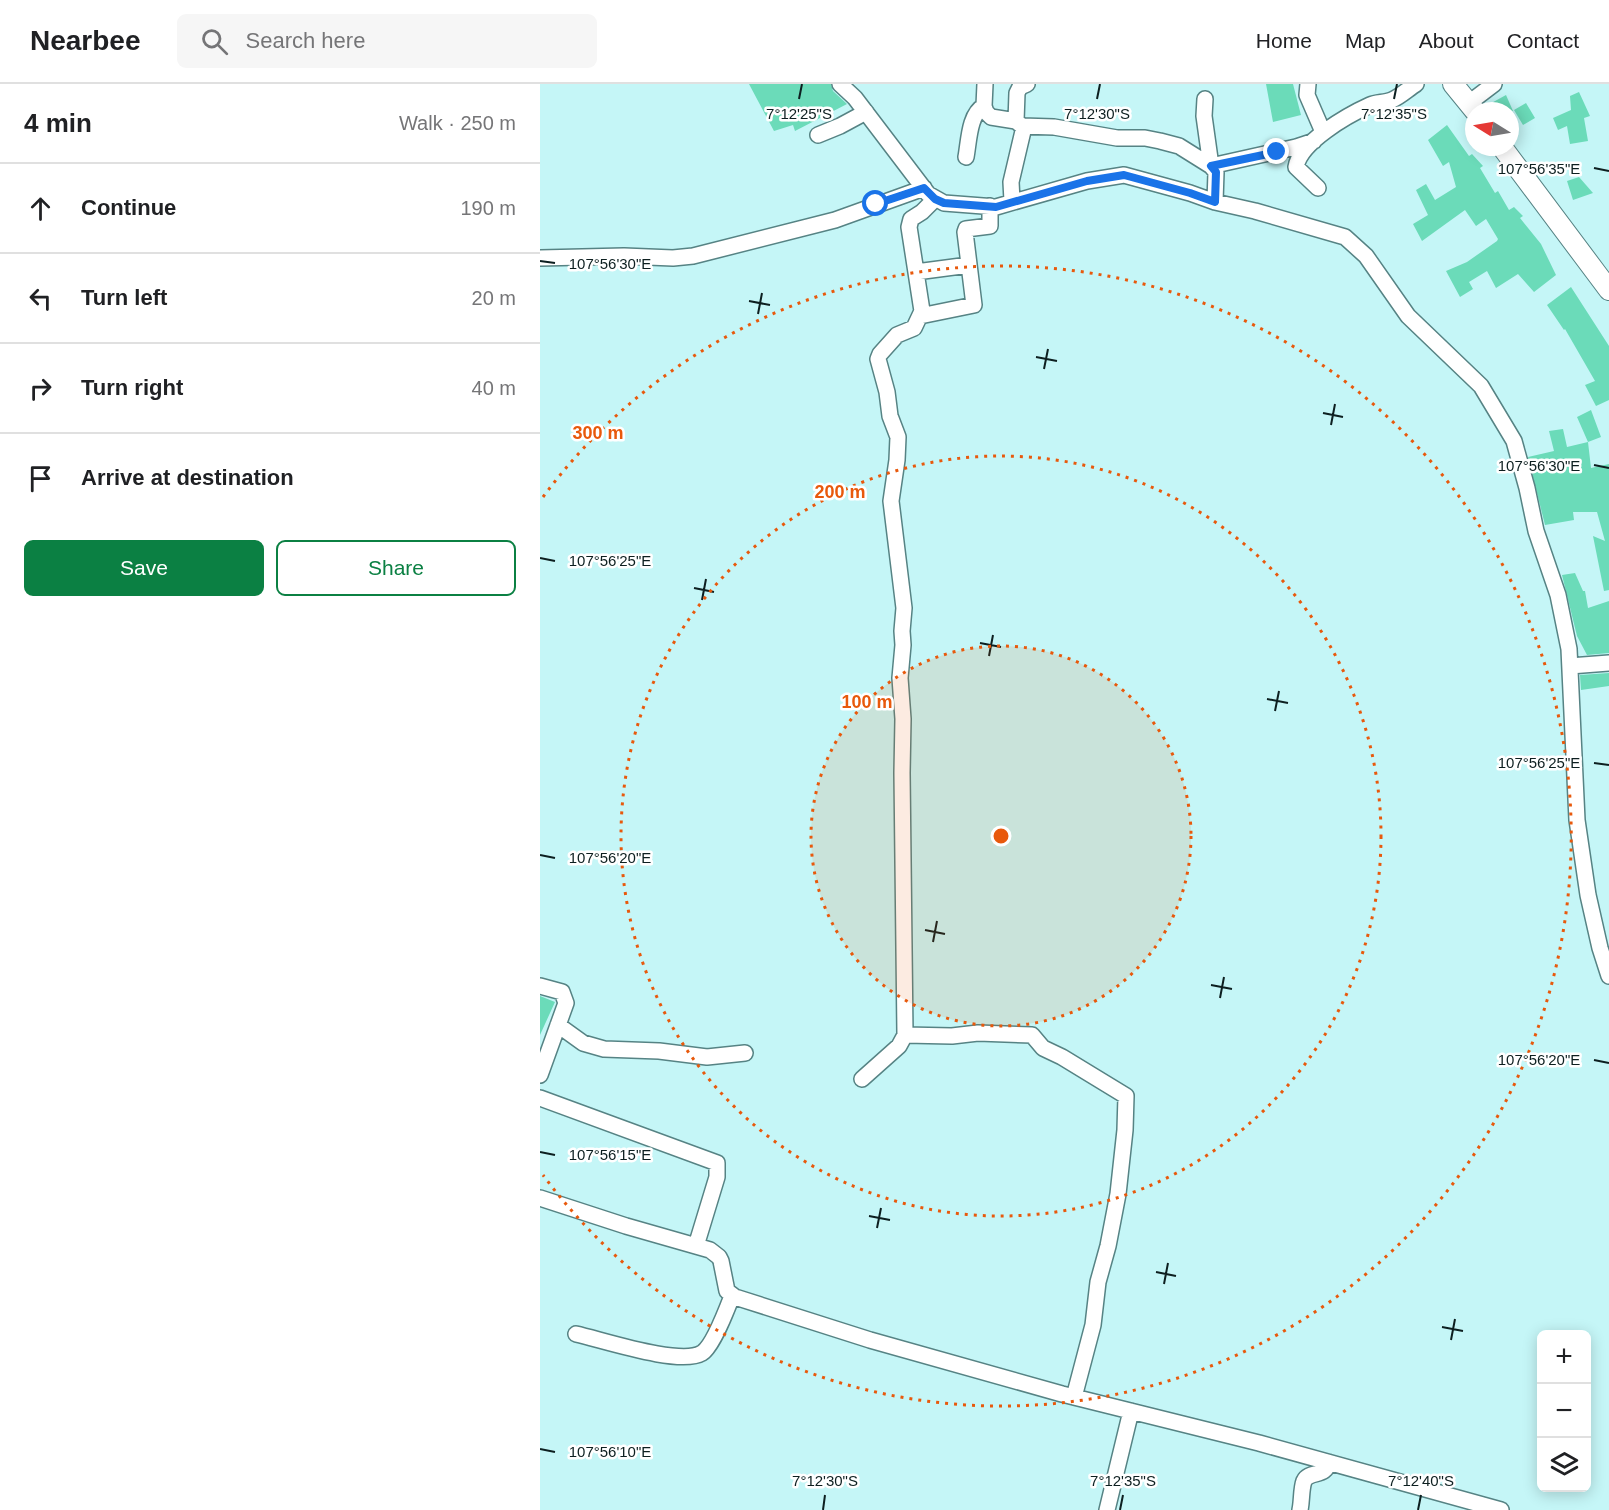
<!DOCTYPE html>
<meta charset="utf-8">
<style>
body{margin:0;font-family:Helvetica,sans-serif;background:#f6f6f6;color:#202124}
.controls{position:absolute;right:18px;bottom:18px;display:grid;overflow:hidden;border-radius:9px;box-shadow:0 3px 15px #0003}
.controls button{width:54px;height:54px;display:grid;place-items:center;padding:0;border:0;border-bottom:2px solid #e0e0e0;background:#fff;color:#202124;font:30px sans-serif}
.compass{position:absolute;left:925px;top:18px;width:54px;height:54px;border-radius:50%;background:#fff;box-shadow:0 3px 15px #0003;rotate:281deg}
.stop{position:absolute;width:18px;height:18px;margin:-14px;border:4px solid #1a73e8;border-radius:50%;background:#fff}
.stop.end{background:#1a73e8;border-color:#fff;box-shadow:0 2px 6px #0008}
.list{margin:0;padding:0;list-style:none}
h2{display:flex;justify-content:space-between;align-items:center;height:78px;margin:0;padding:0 24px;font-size:26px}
h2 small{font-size:20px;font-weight:400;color:#757577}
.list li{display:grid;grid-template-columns:39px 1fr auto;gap:18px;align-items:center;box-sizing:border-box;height:90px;padding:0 24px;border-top:2px solid #e0e0e0}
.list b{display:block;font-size:22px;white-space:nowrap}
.list em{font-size:20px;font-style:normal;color:#757577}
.actions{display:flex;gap:12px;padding:18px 24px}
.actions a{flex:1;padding:14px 0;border:2px solid #0b8043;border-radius:9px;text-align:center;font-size:21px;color:#0b8043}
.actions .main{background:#0b8043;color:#fff}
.icon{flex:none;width:33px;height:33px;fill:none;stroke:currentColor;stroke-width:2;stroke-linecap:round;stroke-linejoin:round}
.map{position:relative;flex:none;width:1069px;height:1426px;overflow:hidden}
header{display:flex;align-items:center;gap:36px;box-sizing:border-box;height:84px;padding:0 30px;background:#fff;border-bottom:2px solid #e0e0e0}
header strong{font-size:28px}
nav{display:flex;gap:33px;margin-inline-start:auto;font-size:21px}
.search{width:420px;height:54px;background:#f6f6f6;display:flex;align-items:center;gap:15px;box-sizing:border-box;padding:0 21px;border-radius:9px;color:#757577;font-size:22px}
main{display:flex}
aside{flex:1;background:#fff}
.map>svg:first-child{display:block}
</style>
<header>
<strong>Nearbee</strong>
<div class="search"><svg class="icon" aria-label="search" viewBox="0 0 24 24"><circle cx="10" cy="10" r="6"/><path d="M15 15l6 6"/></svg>Search here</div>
<nav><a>Home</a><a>Map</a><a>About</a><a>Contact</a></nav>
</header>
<main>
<aside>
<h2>4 min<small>Walk · 250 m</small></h2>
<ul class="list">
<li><svg class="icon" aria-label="ahead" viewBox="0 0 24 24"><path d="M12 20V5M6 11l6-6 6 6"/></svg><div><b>Continue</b></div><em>190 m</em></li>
<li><svg class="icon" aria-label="left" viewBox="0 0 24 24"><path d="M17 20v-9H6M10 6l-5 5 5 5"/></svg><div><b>Turn left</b></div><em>20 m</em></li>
<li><svg class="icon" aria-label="right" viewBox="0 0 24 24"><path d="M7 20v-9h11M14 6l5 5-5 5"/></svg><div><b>Turn right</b></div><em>40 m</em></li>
<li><svg class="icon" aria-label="arrive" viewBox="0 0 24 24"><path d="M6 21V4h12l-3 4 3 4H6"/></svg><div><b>Arrive at destination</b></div></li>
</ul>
<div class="actions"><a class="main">Save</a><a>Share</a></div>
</aside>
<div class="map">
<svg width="1069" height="1426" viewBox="0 0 1069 1426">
<rect width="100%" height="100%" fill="#c5f6f7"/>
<!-- building -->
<path fill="#6bdbb9" d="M209 0H291L293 7 307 20 255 47 253 41 234 47Z
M726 0H753L761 31 733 38Z
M1039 8 1050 32 1044 34 1048 57 1030 60 1027 42 1018 46 1013 34 1031 26 1030 12Z
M966 11 973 27H947L946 22Z
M986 19 995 34 983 41 974 26Z
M907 41 929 72 932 70 943 82 940 84 955 109 958 107 969 126 974 123 983 132 980 134 1001 160 1016 191 994 208 978 190 956 204 947 187 929 198 933 205 920 213 906 187 927 178 957 157 958 155 946 135 936 142 925 126 882 157 873 140 888 131 876 106 886 100 895 116 916 103 909 78 903 82 888 56Z
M1039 93 1053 109 1033 116 1027 97Z
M1031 203 1069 262V316L1056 322 1045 301 1055 297 1025 245 1024 246 1007 221Z
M1051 326 1061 353 1048 358 1037 333Z
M1023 345 1027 363 1048 358 1051 384 1069 380V506L1064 507 1053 452 1065 457 1057 428H1033L1034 436 1005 441 988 373 1014 367 1009 347Z
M1035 489 1043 507H1045L1048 524 1069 517V569L1047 571 1037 552 1022 491Z
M1069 589V602L1041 606 1040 591Z
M0 912 15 918 0 951Z"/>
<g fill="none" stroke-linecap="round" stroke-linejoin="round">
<!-- minor casing -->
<g stroke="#568384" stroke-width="18">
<path id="minor" d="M300 0 315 14 388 110 404 119 456 123 547 97 584 91 650 109 675 118 715 127 805 153 826 172 868 232 941 302 974 357 987 404 996 447 1018 511 1029 565 1037 736 1048 811 1060 864 1069 892
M445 0 444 22 446 28 451 33 476 37 482 42 514 43 577 54H605L620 57 639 62 671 82 756 63 774 57
M768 0 767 11 783 48
M665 15 664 32 671 82 676 88 675 118
M929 19 954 0
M476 37 477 9 480 3 487 0
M278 51 300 42 326 28
M426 73C429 57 429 30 444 22
M778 104 756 83C760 58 808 31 830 21 837 18 845 19 852 16 861 12 868 5 876 0
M472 117 471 98 483 47 482 42
M0 174 84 172 133 174 153 172 295 136 384 104
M376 188 429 181
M380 232 434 221 425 148 426 145 450 142V122
M1030 582 1069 579
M0 902 22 908 26 919 0 991
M18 941 43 959 64 965 119 967 167 973 205 969
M365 951 412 952 438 949 492 951 503 964 522 973 586 1012 585 1046 578 1110 568 1162 558 1198 553 1241 534 1313
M322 995 359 962 365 951 362 689 363 635 360 594 363 561 362 547 364 524 351 417 357 376 358 353 350 332 347 308 338 275 340 270 357 251 374 244 382 227 369 143 371 135 382 128 395 115
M0 1014 177 1079V1093L156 1162
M0 1114 86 1142 170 1166 179 1173 181 1177 187 1207 195 1213 330 1256 522 1310 719 1359 961 1426
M36 1250C63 1256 140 1282 162 1269 173 1262 187 1225 192 1212
M567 1426 591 1327
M760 1426C762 1417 761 1405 764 1397 769 1386 787 1394 788 1378"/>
</g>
<!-- major casing -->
<g stroke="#568384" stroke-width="22">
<path id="major" d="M913 0 935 27
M962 63 1069 206"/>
</g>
<!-- minor -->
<use href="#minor" stroke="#fff" stroke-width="15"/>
<!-- major -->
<use href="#major" stroke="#fff" stroke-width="20"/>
</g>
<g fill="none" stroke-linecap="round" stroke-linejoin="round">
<!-- route -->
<path stroke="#1a73e8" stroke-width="8" d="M336 120 384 104 395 115 404 119 456 123 547 97 584 91 650 109 675 118 676 88 671 82 737 68"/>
</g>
<!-- ticks -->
<path fill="none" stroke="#0d1f20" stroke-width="2" d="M259 15 262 0M557 15 560 0M854 15 857 0M1054 84 1069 87M0 177 15 179M209 217 230 221M218 230 222 209M496 273 517 277M504 285 508 265M783 329 803 333M791 341 795 320M1054 381 1069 384M0 474 15 477M154 504 174 508M162 516 166 495M440 559 461 563M449 572 453 551M727 615 748 619M735 627 739 607M1054 679 1069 681M0 771 15 774M385 846 405 850M393 858 397 837M671 901 692 905M680 914 684 893M1054 976 1069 979M0 1068 15 1071M329 1132 350 1136M337 1144 341 1124M616 1188 636 1192M624 1200 628 1179M902 1243 923 1247M911 1256 915 1235M0 1365 15 1368M283 1426 285 1411M580 1426 583 1411M878 1426 881 1411"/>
<!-- distance rings -->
<circle cx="461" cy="752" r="190" fill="#e8590c" fill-opacity=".12"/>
<g fill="none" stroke="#e8590c" stroke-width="3" stroke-dasharray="3 6">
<circle cx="461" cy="752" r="190"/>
<circle cx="461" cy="752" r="380"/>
<path d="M3 413A570 570 0 1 1 3 1091"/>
</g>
<g font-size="15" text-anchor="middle" fill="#0d1f20" stroke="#fff" stroke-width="5" stroke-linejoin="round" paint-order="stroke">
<text x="259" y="35">7°12'25"S</text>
<text x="557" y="35">7°12'30"S</text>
<text x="854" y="35">7°12'35"S</text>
<text x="999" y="90">107°56'35"E</text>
<text x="70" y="185">107°56'30"E</text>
<text x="999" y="387">107°56'30"E</text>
<text x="70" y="482">107°56'25"E</text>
<text x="999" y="684">107°56'25"E</text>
<text x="70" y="779">107°56'20"E</text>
<text x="999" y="981">107°56'20"E</text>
<text x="70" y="1076">107°56'15"E</text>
<text x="70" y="1373">107°56'10"E</text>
<text x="285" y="1402">7°12'30"S</text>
<text x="583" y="1402">7°12'35"S</text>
<text x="881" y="1402">7°12'40"S</text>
</g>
<circle cx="461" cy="752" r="9" fill="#e8590c" stroke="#fff" stroke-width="3"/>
<g font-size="18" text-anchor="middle" font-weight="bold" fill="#e8590c" stroke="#fff" stroke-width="5" stroke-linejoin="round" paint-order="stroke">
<text x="58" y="355">300 m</text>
<text x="300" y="414">200 m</text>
<text x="327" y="624">100 m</text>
</g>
</svg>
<div class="controls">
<button>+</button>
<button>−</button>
<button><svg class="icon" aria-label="layers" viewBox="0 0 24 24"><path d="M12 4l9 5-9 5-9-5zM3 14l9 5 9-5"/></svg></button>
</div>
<svg class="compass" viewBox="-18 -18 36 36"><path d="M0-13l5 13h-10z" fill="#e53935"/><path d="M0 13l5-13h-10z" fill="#757577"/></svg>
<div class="stop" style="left:336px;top:120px"></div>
<div class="stop end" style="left:737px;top:68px"></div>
</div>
</main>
